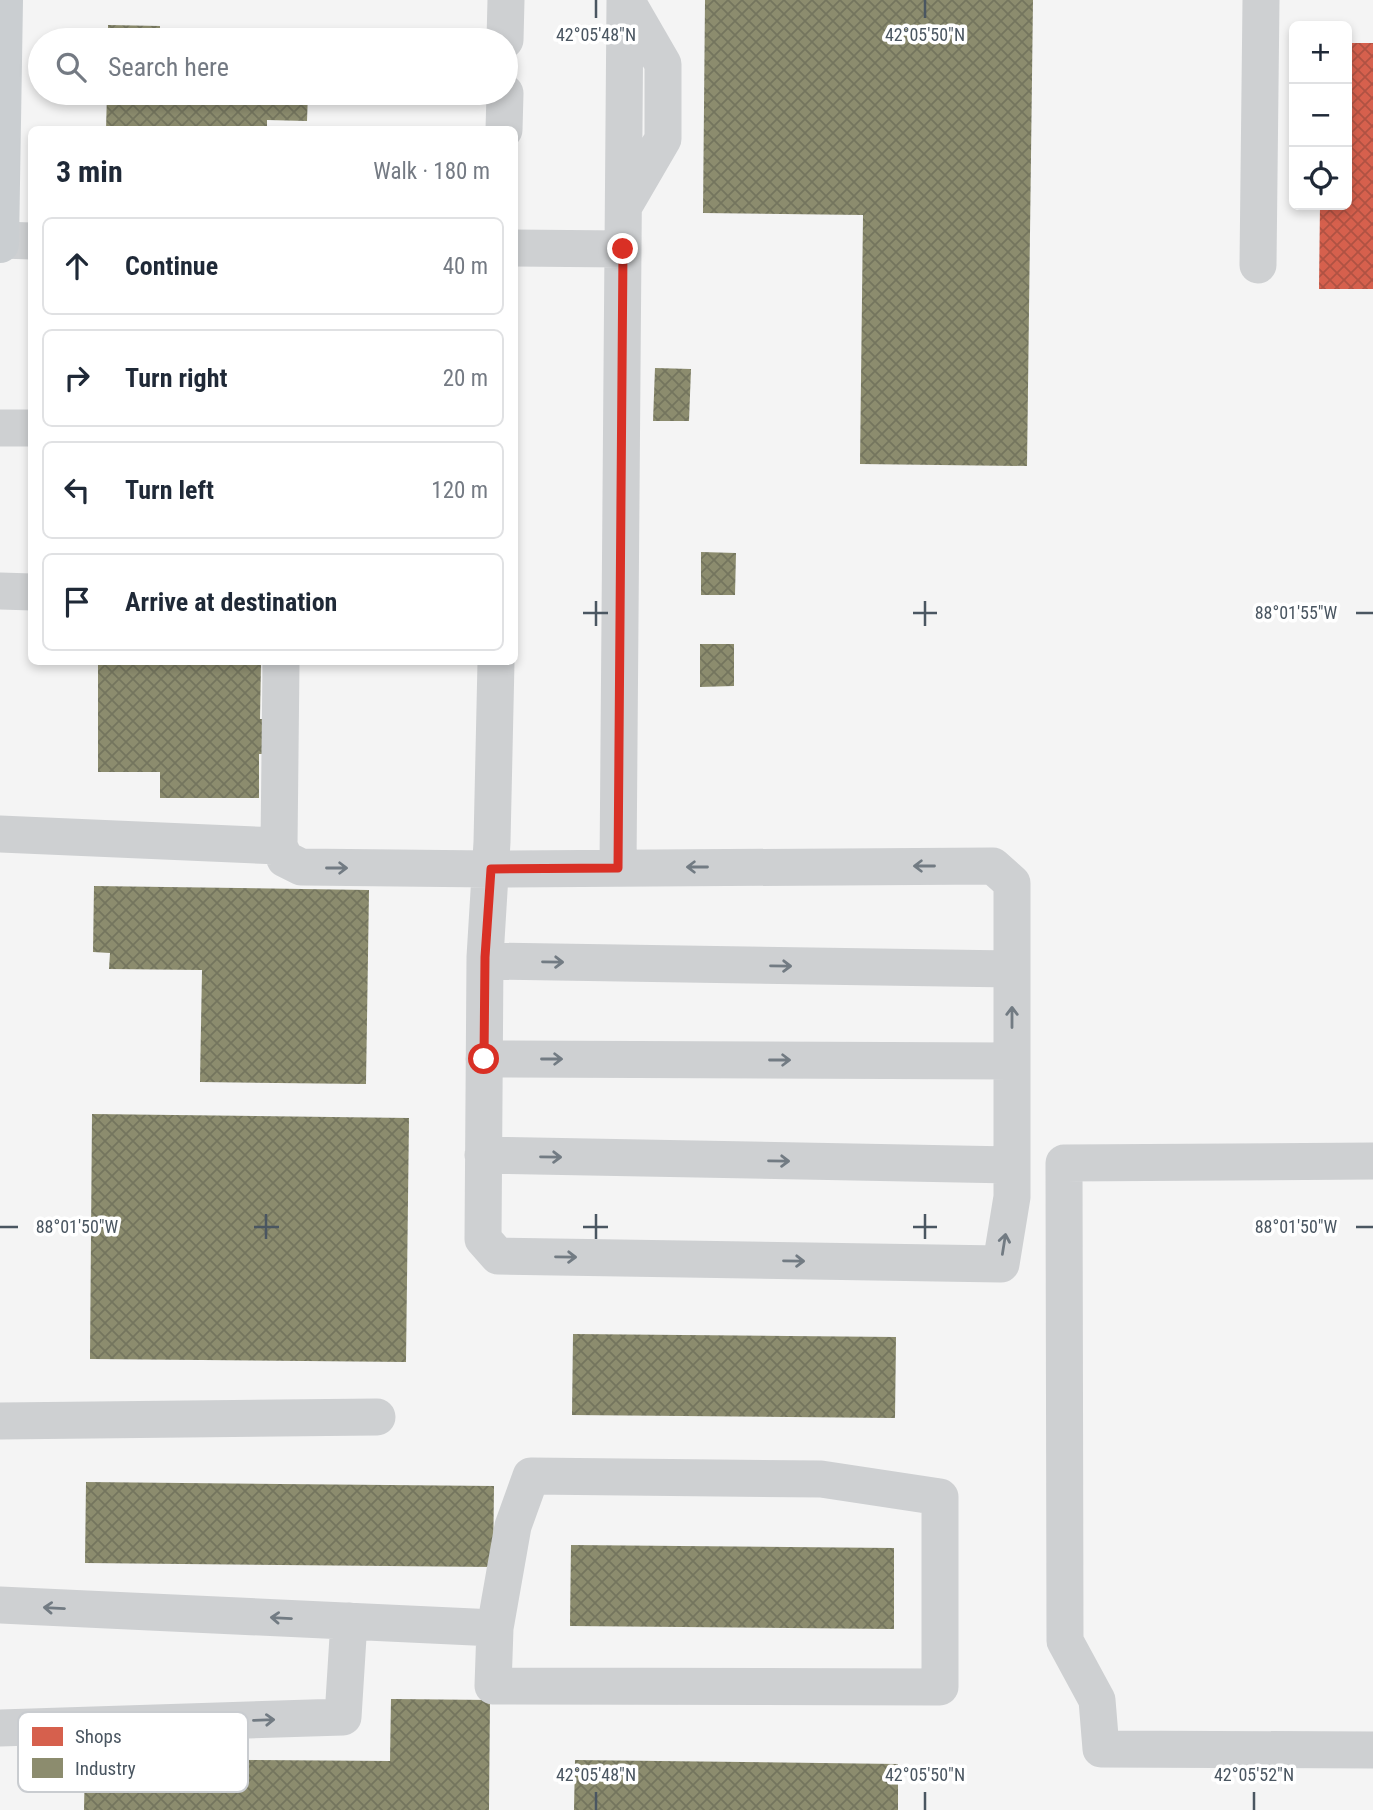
<!DOCTYPE html>
<meta charset="utf-8">
<style>
body{margin:0;font-family:"Roboto Condensed",sans-serif;background:#f2f2f3;color:#1f2937}
.controls{position:absolute;right:21px;top:21px;display:grid;overflow:hidden;border-radius:10px;box-shadow:0 4px 10px #0003}
.controls button{width:63px;height:63px;display:grid;place-items:center;padding:0;border:0;border-bottom:2px solid #e0e1e3;background:#fff;color:#1f2937;font:35px sans-serif}
.stop{position:absolute;width:21px;height:21px;margin:-16px;border:5px solid #d93025;border-radius:50%;background:#fff}
.stop.end{background:#d93025;border-color:#fff;box-shadow:0 2px 7px #0008}
.list{margin:0;padding:0;list-style:none}
h2{display:flex;justify-content:space-between;align-items:center;height:91px;margin:0;padding:0 28px;font-size:30px}
h2 small{font-size:23px;font-weight:400;color:#747a83}
.list li{display:grid;grid-template-columns:46px 1fr auto;gap:21px;align-items:center;box-sizing:border-box;height:98px;margin:0 14px 14px;padding:0 14px;border:2px solid #e0e1e3;border-radius:10px}
.list b{display:block;font-size:26px;white-space:nowrap}
.list em{font-size:23px;font-style:normal;color:#747a83}
.icon{flex:none;width:38px;height:38px;fill:none;stroke:currentColor;stroke-width:2;stroke-linecap:round;stroke-linejoin:round}
.map{position:relative;flex:none;width:1373px;height:1810px;overflow:hidden}
.search{position:absolute;background:#fff;box-shadow:0 4px 10px #0003;left:28px;top:28px;width:490px;height:77px;display:flex;align-items:center;gap:18px;box-sizing:border-box;padding:0 24px;border-radius:38px;color:#747a83;font-size:26px}
.panel{position:absolute;background:#fff;box-shadow:0 4px 10px #0003;left:28px;top:126px;width:490px;height:539px;border-radius:10px}
.map>svg:first-child{display:block}
</style>
<div class="map">
<svg width="1373" height="1810" viewBox="0 0 1373 1810">
<defs>
<pattern id="shops-cross-hatch" width="8" height="8" patternUnits="userSpaceOnUse" patternTransform="scale(1.75)"><rect width="8" height="8" fill="#d6604d"/><path d="M0 0l8 8M0 8l8-8" fill="none" stroke="#b05243"/></pattern>
<pattern id="industry-cross-hatch" width="8" height="8" patternUnits="userSpaceOnUse" patternTransform="scale(1.75)"><rect width="8" height="8" fill="#8c8c6e"/><path d="M0 0l8 8M0 8l8-8" fill="none" stroke="#74755e"/></pattern>
</defs>
<rect width="100%" height="100%" fill="#f4f4f4"/>
<!-- shops -->
<path fill="url(#shops-cross-hatch)" d="M1347 43H1373V289H1319L1320 205H1347Z"/>
<!-- industry -->
<path fill="url(#industry-cross-hatch)" d="M705 0H1033L1027 466 860 464 863 215 703 213Z
M108 25 160 26V40H108Z
M107 93H308L307 121 267 120V130H106Z
M655 368 691 369 689 421H653Z
M701 552 736 553 735 595H701Z
M700 644H734V686L700 687Z
M98 662H261L260 719H279V754H259V798H160V772H98Z
M94 886 369 890 366 1084 200 1082 202 970 109 969 110 953 93 952Z
M92 1114 409 1118 406 1362 90 1359Z
M573 1334 896 1337 895 1418 572 1415Z
M86 1482 494 1486 493 1567 85 1563Z
M571 1545 894 1548V1629L570 1626Z
M391 1699 490 1700 489 1810H84L85 1759 390 1761Z
M575 1760 898 1764V1810H574Z"/>
<g fill="none" stroke-linecap="round" stroke-linejoin="round">
<!-- minor -->
<path stroke="#ced0d2" stroke-width="37" d="M505 40 506 0
M504 130 505 93
M624 206 663 139V64L626 0
M0 240 32 241
M514 248 623 249
M1258 265 1261 0
M0 428H32
M0 591 32 592
M0 834 279 846 281 662
M279 846 285 859 301 867 491 869 993 866 1012 883V1197L1001 1264 498 1256 483 1239 485 957 492 842 496 662
M618 868 625 0
M485 961 1012 969
M484 1059 1012 1061
M483 1155 1012 1165
M1373 1161 1064 1163 1065 1641 1097 1700 1101 1749 1373 1750
M0 1421 377 1417
M0 1605 495 1628 493 1686 940 1687V1497L821 1479 531 1476 513 1526 495 1628
M0 1728 343 1717 349 1621"/>
<!-- major -->
<path stroke="#caced1" stroke-width="38" d="M0 244 4 0"/>
</g>
<!-- one-way arrows -->
<defs><path id="oneway-shaft" d="M-6 0H5M1.5-3L5.5 0L1.5 3" fill="none" stroke-width="1.6" stroke-linecap="round" stroke-linejoin="round" transform="scale(1.75)"/></defs>
<g stroke="#727b83">
<use href="#oneway-shaft" transform="translate(924 866) rotate(180)"/>
<use href="#oneway-shaft" transform="translate(697 867) rotate(180)"/>
<use href="#oneway-shaft" transform="translate(337 868)"/>
<use href="#oneway-shaft" transform="translate(553 962) rotate(1)"/>
<use href="#oneway-shaft" transform="translate(781 966) rotate(1)"/>
<use href="#oneway-shaft" transform="translate(1012 1017) rotate(-90)"/>
<use href="#oneway-shaft" transform="translate(552 1059)"/>
<use href="#oneway-shaft" transform="translate(780 1060)"/>
<use href="#oneway-shaft" transform="translate(551 1157) rotate(1)"/>
<use href="#oneway-shaft" transform="translate(779 1161) rotate(1)"/>
<use href="#oneway-shaft" transform="translate(1004 1244) rotate(-81)"/>
<use href="#oneway-shaft" transform="translate(566 1257) rotate(1)"/>
<use href="#oneway-shaft" transform="translate(794 1261) rotate(1)"/>
<use href="#oneway-shaft" transform="translate(54 1608) rotate(-177)"/>
<use href="#oneway-shaft" transform="translate(281 1618) rotate(-177)"/>
<use href="#oneway-shaft" transform="translate(264 1720) rotate(-2)"/>
</g>
<g fill="none" stroke-linecap="round" stroke-linejoin="round">
<!-- route -->
<path stroke="#d93025" stroke-width="9" d="M484 1059 485 957 491 869 618 868 623 249"/>
</g>
<!-- ticks -->
<path fill="none" stroke="#4a5661" stroke-width="2.5" d="M596 0V18M925 0V18M596 601V626M925 601V626M583 613H608M913 613H937M1356 613H1373M266 1214V1239M596 1214V1239M925 1214V1239M0 1227H18M254 1227H279M583 1227H608M913 1227H937M1356 1227H1373M596 1792V1810M925 1792V1810M1254 1792V1810"/>
<!-- legend -->
<rect x="18" y="1712" width="230" height="80" rx="10" fill="#fff" stroke="#c9ccd0" stroke-width="2"/>
<rect x="32" y="1727" width="31" height="19" fill="#d6604d"/>
<rect x="32" y="1758" width="31" height="20" fill="#8c8c6e"/>
<g font-size="19" fill="#4a5661">
<text x="75" y="1743">Shops</text>
<text x="75" y="1775">Industry</text>
</g>
<g font-size="18" text-anchor="middle" fill="#4a5661" stroke="#fff" stroke-width="7" stroke-linejoin="round" paint-order="stroke">
<text x="596" y="41">42°05'48"N</text>
<text x="925" y="41">42°05'50"N</text>
<text x="1296" y="619">88°01'55"W</text>
<text x="1296" y="1233">88°01'50"W</text>
<text x="77" y="1233">88°01'50"W</text>
<text x="596" y="1781">42°05'48"N</text>
<text x="925" y="1781">42°05'50"N</text>
<text x="1254" y="1781">42°05'52"N</text>
</g>
</svg>
<div class="controls">
<button>+</button>
<button>−</button>
<button><svg class="icon" aria-label="locate" viewBox="0 0 24 24"><circle cx="12" cy="12" r="6"/><path d="M12 2v4M12 18v4M2 12h4M18 12h4"/></svg></button>
</div>
<div class="stop" style="left:484px;top:1059px"></div>
<div class="stop end" style="left:623px;top:249px"></div>
<div class="search"><svg class="icon" aria-label="search" viewBox="0 0 24 24"><circle cx="10" cy="10" r="6"/><path d="M15 15l6 6"/></svg>Search here</div>
<section class="panel">
<h2>3 min<small>Walk · 180 m</small></h2>
<ul class="list">
<li><svg class="icon" aria-label="ahead" viewBox="0 0 24 24"><path d="M12 20V5M6 11l6-6 6 6"/></svg><div><b>Continue</b></div><em>40 m</em></li>
<li><svg class="icon" aria-label="right" viewBox="0 0 24 24"><path d="M7 20v-9h11M14 6l5 5-5 5"/></svg><div><b>Turn right</b></div><em>20 m</em></li>
<li><svg class="icon" aria-label="left" viewBox="0 0 24 24"><path d="M17 20v-9H6M10 6l-5 5 5 5"/></svg><div><b>Turn left</b></div><em>120 m</em></li>
<li><svg class="icon" aria-label="arrive" viewBox="0 0 24 24"><path d="M6 21V4h12l-3 4 3 4H6"/></svg><div><b>Arrive at destination</b></div></li>
</ul>
</section>
</div>
